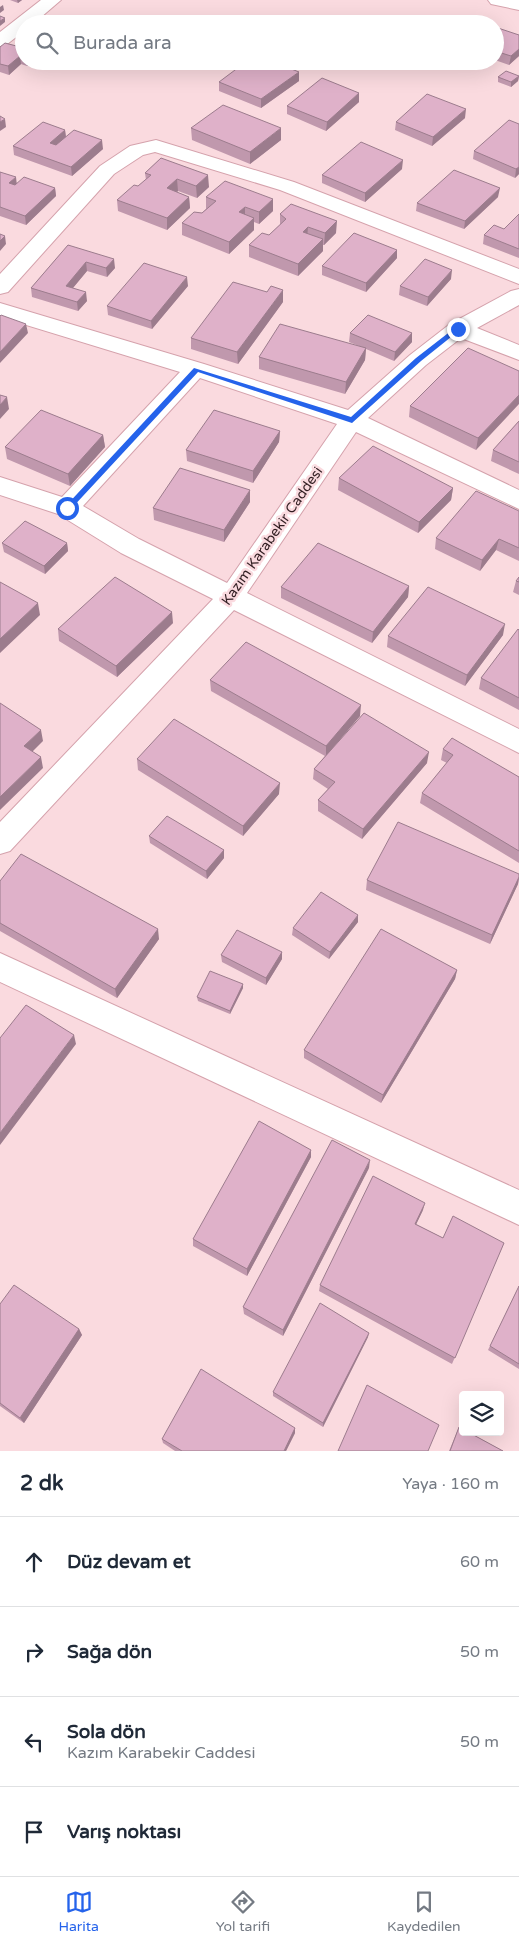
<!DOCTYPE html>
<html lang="tr">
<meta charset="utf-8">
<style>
body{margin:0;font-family:"Varela Round",sans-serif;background:#f2f2f3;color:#1f2937}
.controls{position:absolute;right:15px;bottom:15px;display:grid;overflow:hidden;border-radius:5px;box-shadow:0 5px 20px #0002}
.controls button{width:45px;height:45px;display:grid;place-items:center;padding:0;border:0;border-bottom:1px solid #e0e1e3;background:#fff;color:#1f2937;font:25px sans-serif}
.stop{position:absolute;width:15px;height:15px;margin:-11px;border:4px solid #2563eb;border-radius:50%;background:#fff}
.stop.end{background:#2563eb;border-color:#fff;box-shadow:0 1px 5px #0008}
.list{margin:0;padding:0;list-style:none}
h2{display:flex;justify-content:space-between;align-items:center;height:65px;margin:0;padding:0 20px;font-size:21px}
h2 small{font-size:16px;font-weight:400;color:#747a83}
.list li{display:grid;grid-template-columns:32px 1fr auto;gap:15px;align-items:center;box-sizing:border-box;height:90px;padding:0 20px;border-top:1px solid #e0e1e3}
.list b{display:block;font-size:19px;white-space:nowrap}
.list p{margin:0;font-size:16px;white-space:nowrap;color:#747a83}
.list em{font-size:16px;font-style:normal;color:#747a83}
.icon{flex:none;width:28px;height:28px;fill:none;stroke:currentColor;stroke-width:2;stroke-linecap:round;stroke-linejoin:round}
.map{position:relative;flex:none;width:519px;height:1451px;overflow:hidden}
.search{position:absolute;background:#fff;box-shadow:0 5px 20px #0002;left:15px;right:15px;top:15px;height:55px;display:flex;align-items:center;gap:12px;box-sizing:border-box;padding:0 18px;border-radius:28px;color:#747a83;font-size:19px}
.sheet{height:425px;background:#fff}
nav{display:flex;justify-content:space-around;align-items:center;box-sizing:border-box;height:70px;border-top:1px solid #e0e1e3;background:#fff;font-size:14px;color:#747a83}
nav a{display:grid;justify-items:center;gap:2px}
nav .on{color:#2563eb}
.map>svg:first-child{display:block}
</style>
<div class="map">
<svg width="519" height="1451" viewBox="0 0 519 1451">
<rect width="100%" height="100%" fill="#fadadf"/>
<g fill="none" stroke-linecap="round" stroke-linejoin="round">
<!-- street casing -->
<g stroke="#d5a2ac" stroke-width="2">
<path id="street" d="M41 0H61L33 24H24V31L6 45 0 46V32Z
M156 140 294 182 519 269V284L280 190 155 152 143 155 114 174 8 292 0 294V274L100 166 130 146Z
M519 289V305L477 328 519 345V360L461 338 426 365 368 418 519 490V509L356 432 247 593 519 729V753L234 610 10 851 0 854V822L213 599 121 553 58 514 0 495V477L62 497 180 372 0 317V303L204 364 348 410 410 355 450 324 511 291ZM200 378 337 424 227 583 139 539 83 506Z
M0 953 519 1190V1225L0 982Z"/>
</g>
<!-- secondary casing -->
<g stroke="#d5a2ac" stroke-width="2">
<path id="secondary" d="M488 0H519V10L491 4Z"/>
</g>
<!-- street -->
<use href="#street" fill="#fff" fill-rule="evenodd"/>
<!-- secondary -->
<use href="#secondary" fill="#fff" fill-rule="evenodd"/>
</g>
<!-- wall -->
<path fill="#c098ad" d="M10 0H22L18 3Z
M495 30 519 35V56L509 65 495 60Z
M0 47 24 48V61H33L27 66 21 64 9 75 0 72Z
M519 76 518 81 511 87 498 82V77Z
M299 81 261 108 219 91V82Z
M359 102 326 131 287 114V106Z
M465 118 432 146 395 130 396 122Z
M519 124V174L515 178 473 159 474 151Z
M191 128 281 140 250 164 192 140Z
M65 130 66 137 103 149 72 176 14 155 13 146Z
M161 158 209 187 197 198 178 191 177 192 189 197 190 208 167 230 118 211 117 200 138 186 146 180 145 173Z
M402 169 365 202 322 183V175Z
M0 172 17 183 55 188 56 196 26 225 0 216Z
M206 197 273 211 259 224 254 222V230L229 254 182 235V223L202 213 206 209Z
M498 197 464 229 416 211 417 203Z
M280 214 336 233 324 245H323V251L298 276 249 257V245L269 235 280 225Z
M519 214V258L483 244 484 235 504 229Z
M68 245 115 268 107 277 87 271 73 288 87 301 78 311 32 297 31 288Z
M397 250V258L366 292 322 275V266Z
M451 279 427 306 399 295 400 286Z
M188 286 152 329 108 315 107 306Z
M283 302 238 364 191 349V338Z
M350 333 412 342 394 361 366 349 365 360 345 394 259 369V357L359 346 349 342Z
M519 371 476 450 409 417 410 406Z
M519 421V474L491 461 493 450Z
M280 431 279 442 253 483 187 461 186 450Z
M103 435 105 447 70 486 7 459 5 447Z
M339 478 453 488 451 500 418 533 338 490Z
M250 502 224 542 154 520 153 508Z
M519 511V561L496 550 480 571 435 549 436 538Z
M2 543H67L68 551 45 574 4 552Z
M519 577V595L513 592 516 581Z
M409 586 408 597 372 643 281 598V587Z
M173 623 117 677 59 641 58 629Z
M519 630V710L479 689 481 678Z
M503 635 465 686 387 647 388 636Z
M210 680 360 716 332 749 427 763 362 839 318 811V800L328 789 313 779 314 769 325 756 211 691Z
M443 749 519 777V863L420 803 422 793 447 763 441 760Z
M137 759 279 794 243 836 138 770Z
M149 836 224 850V858L207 879 150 843Z
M519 874V879L518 884 490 944 366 890 367 880Z
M0 881 159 939 117 998 0 931Z
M358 922 329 959 292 935 293 928Z
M282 952V959L266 985 222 962 221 955Z
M457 970 455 979 381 1103 304 1058V1050Z
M243 984V988L230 1014 198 1001 197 997Z
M311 1150V1157L247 1276 193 1246V1239Z
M369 1168 283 1336 244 1314 243 1307Z
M423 1210 416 1224 443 1238 504 1243 452 1364 319 1291 320 1285Z
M519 1286V1369L488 1350Z
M0 1304 79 1329 82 1335 24 1423 0 1406Z
M368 1337 323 1427 273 1396V1392Z
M459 1427 503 1451H449Z
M295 1428V1433L286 1451H175L163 1443 162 1439Z"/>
<!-- shaded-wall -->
<path fill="#9c7c8d" d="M17 0H22L18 3Z
M3 5 4 10 0 13V7Z
M5 18V22L0 26V21Z
M519 49V56L509 65 511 56Z
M20 56 21 64 9 75 8 66Z
M27 61H33L27 66Z
M299 72V81L261 108V99Z
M519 76 518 81 511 87V82Z
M359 93V102L326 131 327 122Z
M466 109 465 118 432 146 433 137Z
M5 119 6 127 0 131V122Z
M281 128V140L250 164V152Z
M65 130 66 138 51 152 50 143Z
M102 140 103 149 72 176 71 167Z
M403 160 402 169 365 202V193Z
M519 167V174L515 178 516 169Z
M208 175 209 187 197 198 196 186Z
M16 177 17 186 9 183Z
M177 179 178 191 168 200 167 188Z
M55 188 56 196 26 225 25 216Z
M500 188 498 197 464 229 465 221Z
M189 197 190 208 167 230V218Z
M273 199V211L259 224V212Z
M245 207V219L239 212Z
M254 218V230L229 254V242Z
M337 221 336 233 324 245 325 233Z
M308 227 307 239 303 232Z
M5 236 6 244 0 251V241Z
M323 239V251L298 276V264Z
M397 250V258L366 292V283Z
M114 259 115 268 107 277 106 268Z
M86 262 87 271 67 295 66 286Z
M452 270 451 279 427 306 428 297Z
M187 277 188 286 152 329 151 321Z
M283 290V302L238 364 237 352Z
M86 292 87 301 78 311 77 302Z
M26 324 28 333 0 363V352Z
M412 333V342L394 361 395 352Z
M366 348 365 360 345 394 346 382Z
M519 395V404L476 450 478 438Z
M7 397 9 409 0 419V405Z
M280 431 279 442 253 483V471Z
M103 435 105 447 70 486 68 474Z
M453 488 451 500 418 533 419 522Z
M250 490V502L224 542V530Z
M499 539 496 550 480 571 482 560Z
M67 543 68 551 45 574 44 566Z
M409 586 408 597 372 643 373 632Z
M38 603 40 615 0 653V639Z
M172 612 173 623 117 677 116 666Z
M505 624 503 635 465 686 467 675Z
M361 705 360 716 326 756V746Z
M41 730 43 741 27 757 24 746Z
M429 752 427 763 362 839 363 829Z
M41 757 43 768 0 810V797Z
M280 783 279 794 243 836V826Z
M224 850V858L207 879 206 871Z
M519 877 518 884 490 944 492 935Z
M358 915V922L329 959 330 952Z
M158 929 159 939 117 998 115 989Z
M282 952V959L266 985V978Z
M457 970 455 979 381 1103 383 1095Z
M243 984V988L230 1014V1011Z
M74 1035 76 1044 0 1145V1133Z
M311 1150V1157L247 1276V1269Z
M370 1160 369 1168 283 1336V1330Z
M425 1203 423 1210 413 1231 415 1224Z
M79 1329 82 1335 24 1423 20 1418Z
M369 1333 368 1337 323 1427V1423Z
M295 1428V1433L286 1451H284Z"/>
<!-- building -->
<path fill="#dfb1c9" stroke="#9c7c8d" d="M0 16 5 18 0 21Z
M498 28 519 35V49L511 56 495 51V30Z
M5 43 24 48V57L20 56 8 66 0 64V47Z
M247 61H271L299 72 261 99 219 82Z
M506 71 519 76 511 82 498 77Z
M322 78 359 93 327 122 287 106Z
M427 94 466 109 433 137 396 122Z
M223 105 281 128 250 152 191 128Z
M0 116 5 119 0 122Z
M509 120 519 124V167L516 169 474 151Z
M43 122 65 130 50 143 56 145 74 130 102 140 71 167 13 146Z
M361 142 403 160 365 193 322 175Z
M161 158 208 175 196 186 177 179 167 188 189 197 167 218 117 200 134 185 138 186 151 175 145 173Z
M454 170 500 188 465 221 417 203Z
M0 172 16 177 9 183 15 185 24 177 55 188 25 216 0 207Z
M225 181 273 199 259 212 245 207 239 212 254 218 229 242 182 223 194 212 202 213 216 201 206 197Z
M291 204 337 221 325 233 308 227 303 232 323 239 298 264 249 245 262 233 269 235 286 219 280 214Z
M519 214V249L484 235 494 225 504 229Z
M354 233 397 250 366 283 322 266Z
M0 234 5 236 0 241Z
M68 245 114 259 106 268 86 262 66 286 86 292 77 302 31 288Z
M425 259 452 270 428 297 400 286Z
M144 263 187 277 151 321 107 306Z
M233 282 267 292 271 286 283 290 237 352 191 338Z
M1 315 26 324 0 352V316Z
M368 315 412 333 395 352 350 333Z
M280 324 366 348 346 382 259 357Z
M468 348 519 371V395L478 438 410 406Z
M0 395 7 397 0 405Z
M41 410 103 435 68 474 5 447Z
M214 410 280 431 253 471 186 450Z
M519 421V462L493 450Z
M373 446 453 488 419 522 339 478Z
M180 468 250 490 224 530 153 508Z
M476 491 519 511V548L499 539 482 560 436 538Z
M25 521 67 543 44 566 2 543Z
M318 543 409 586 373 632 281 587Z
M115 577 172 612 116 666 58 629Z
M519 577V582L516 581Z
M0 582 38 603 0 639Z
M428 587 505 624 467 675 388 636Z
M518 629 519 630V698L481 678Z
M246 642 361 705 326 746 210 680Z
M0 703 41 730 24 746 41 757 0 797Z
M364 713 429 752 363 829 318 800 335 782 314 769Z
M174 719 280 783 243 826 137 759Z
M452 738 519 777V851L422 793 453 755 443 749Z
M167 816 224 850 206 871 149 836Z
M398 822 519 874V877L492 935 367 880Z
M21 854 158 929 115 989 0 923V881Z
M321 892 358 915 330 952 293 928Z
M381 929 457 970 383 1095 304 1050Z
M237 930 282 952 266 978 221 955Z
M210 971 243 984 230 1011 197 997Z
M26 1005 74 1035 0 1133V1038Z
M259 1121 311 1150 247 1269 193 1239Z
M332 1140 370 1160 283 1330 243 1307Z
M373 1176 425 1203 415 1224 443 1238 453 1216 504 1243 455 1358 320 1285Z
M14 1285 79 1329 20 1418 0 1403V1304Z
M519 1286V1364L490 1346Z
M320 1303 369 1333 323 1423 273 1392Z
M201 1369 295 1428 284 1451H182L162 1439Z
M367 1385 439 1425 428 1451H338Z
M459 1427 463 1429V1432H468L503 1451H450Z"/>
<!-- route -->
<path fill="#2563eb" d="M456 327 461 329 421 361 352 423 198 372 70 510 64 508 194 368 351 417 416 358Z"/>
<g text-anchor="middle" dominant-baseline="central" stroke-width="5" stroke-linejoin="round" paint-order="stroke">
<!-- street labels -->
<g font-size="14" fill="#311e22" stroke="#fadadf">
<text transform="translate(272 536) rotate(-55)">Kazım Karabekir Caddesi</text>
</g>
</g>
</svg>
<div class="controls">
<button><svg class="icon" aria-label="layers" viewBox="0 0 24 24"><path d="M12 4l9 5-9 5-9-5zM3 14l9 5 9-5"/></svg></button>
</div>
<div class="stop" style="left:67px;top:508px"></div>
<div class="stop end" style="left:458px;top:329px"></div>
<div class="search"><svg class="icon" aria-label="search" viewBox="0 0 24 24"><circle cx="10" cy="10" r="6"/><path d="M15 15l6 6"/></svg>Burada ara</div>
</div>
<section class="sheet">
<h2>2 dk<small>Yaya · 160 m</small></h2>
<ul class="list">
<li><svg class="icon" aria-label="ahead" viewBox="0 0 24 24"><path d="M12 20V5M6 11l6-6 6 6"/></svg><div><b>Düz devam et</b></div><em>60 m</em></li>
<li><svg class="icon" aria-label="right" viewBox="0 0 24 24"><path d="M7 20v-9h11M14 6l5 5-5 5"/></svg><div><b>Sağa dön</b></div><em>50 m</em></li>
<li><svg class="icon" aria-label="left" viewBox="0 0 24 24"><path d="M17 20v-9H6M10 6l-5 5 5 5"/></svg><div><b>Sola dön</b><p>Kazım Karabekir Caddesi</p></div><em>50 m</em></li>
<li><svg class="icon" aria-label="arrive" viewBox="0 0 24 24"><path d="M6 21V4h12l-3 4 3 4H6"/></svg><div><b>Varış noktası</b></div></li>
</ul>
</section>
<nav>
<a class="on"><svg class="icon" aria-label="map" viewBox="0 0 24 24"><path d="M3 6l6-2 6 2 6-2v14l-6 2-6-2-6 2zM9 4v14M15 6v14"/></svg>Harita</a>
<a><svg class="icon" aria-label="directions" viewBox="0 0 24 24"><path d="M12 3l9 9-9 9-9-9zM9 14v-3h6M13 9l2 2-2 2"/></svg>Yol tarifi</a>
<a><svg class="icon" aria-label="saved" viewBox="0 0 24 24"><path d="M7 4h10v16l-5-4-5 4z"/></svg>Kaydedilen</a>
</nav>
